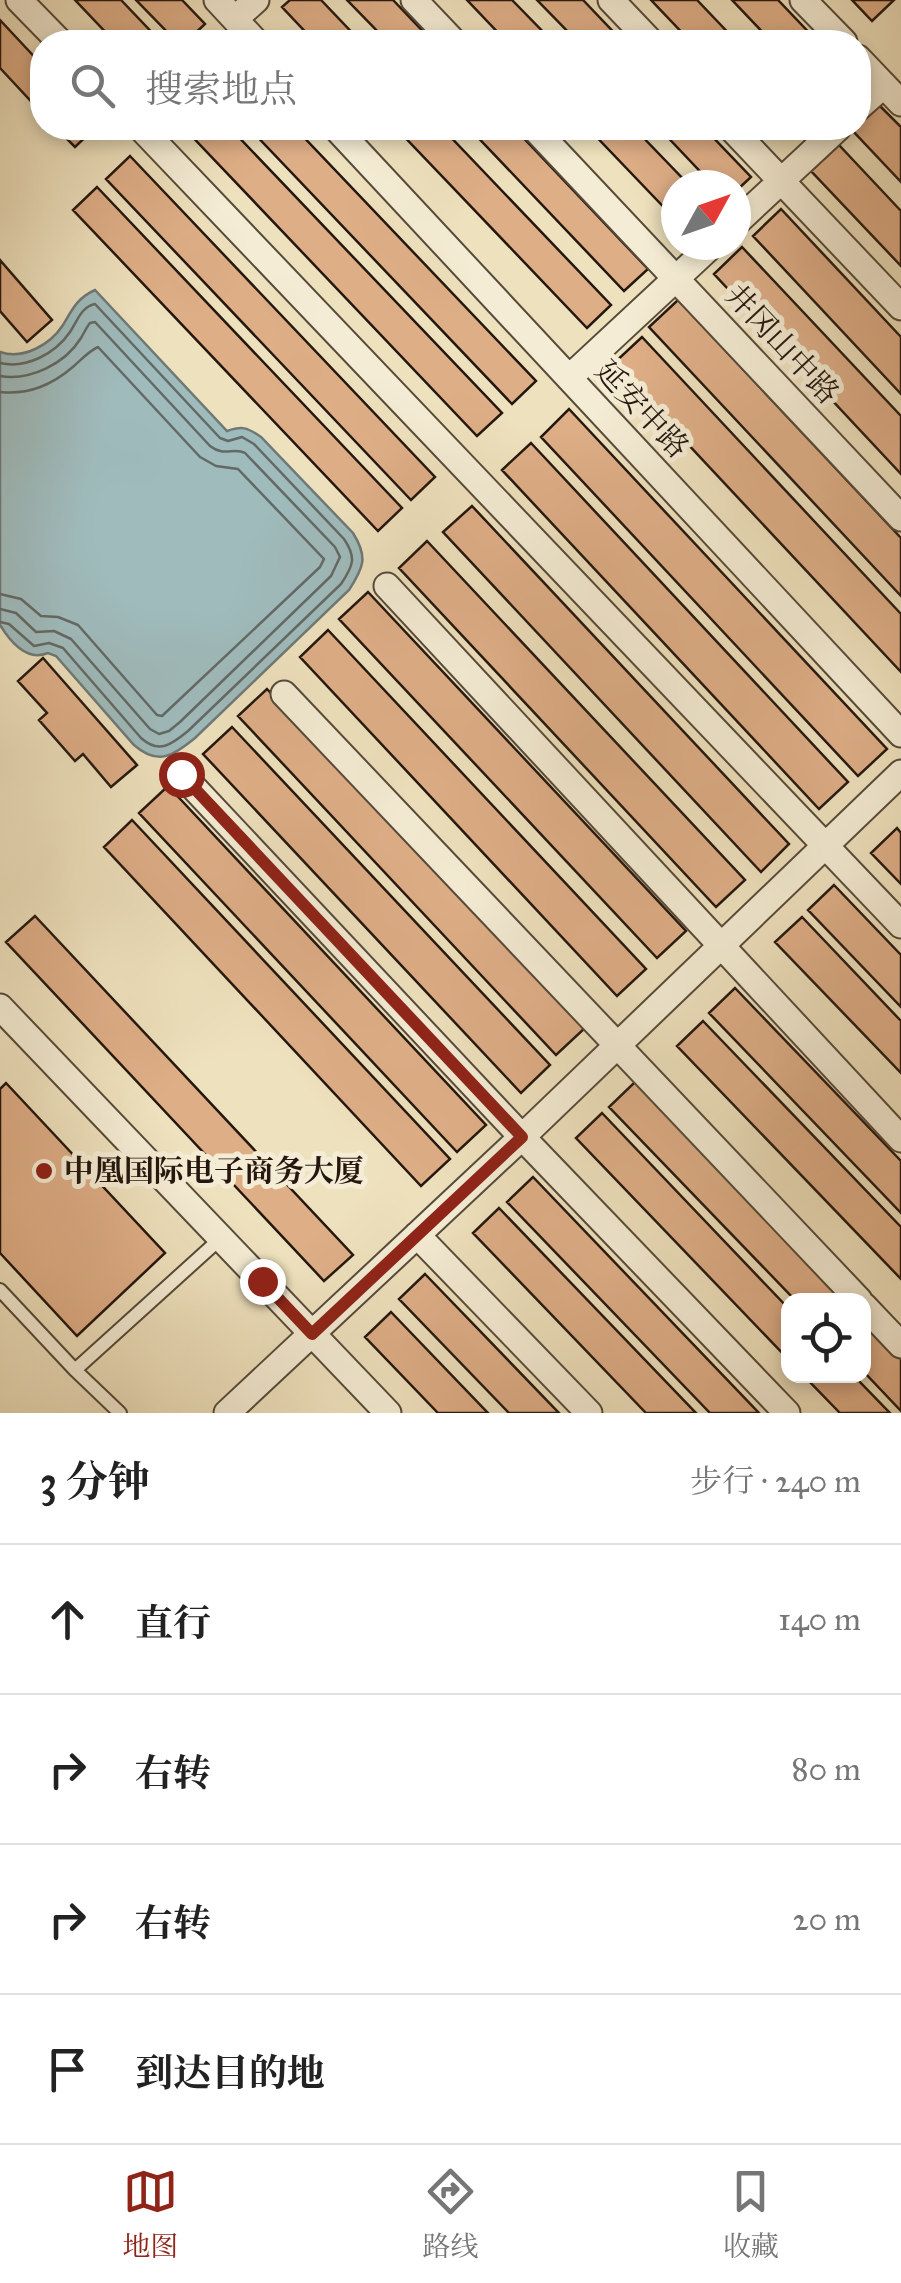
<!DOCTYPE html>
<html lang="zh">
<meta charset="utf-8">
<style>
body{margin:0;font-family:"IM FELL Great Primer","Noto Serif SC",serif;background:#f6f6f6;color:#222}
.controls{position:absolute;right:30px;bottom:30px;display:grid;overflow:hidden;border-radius:20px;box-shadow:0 5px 15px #0003}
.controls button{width:90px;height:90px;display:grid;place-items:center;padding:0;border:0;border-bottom:2px solid #e0e0e0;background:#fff;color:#222;font:50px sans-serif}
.compass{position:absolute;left:661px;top:170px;width:90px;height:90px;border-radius:50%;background:#fff;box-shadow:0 5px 15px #0003;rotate:50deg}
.stop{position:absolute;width:30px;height:30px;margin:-22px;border:8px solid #8f2418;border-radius:50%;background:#fff}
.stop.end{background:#8f2418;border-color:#fff;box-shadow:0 2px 10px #0008}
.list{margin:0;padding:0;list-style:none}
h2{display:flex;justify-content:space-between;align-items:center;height:130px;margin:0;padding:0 40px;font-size:42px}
h2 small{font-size:32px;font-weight:400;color:#767676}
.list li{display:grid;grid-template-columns:65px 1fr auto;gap:30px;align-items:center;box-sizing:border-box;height:150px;padding:0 40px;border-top:2px solid #e0e0e0}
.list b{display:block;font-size:38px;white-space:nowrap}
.list em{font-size:32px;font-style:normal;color:#767676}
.icon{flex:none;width:55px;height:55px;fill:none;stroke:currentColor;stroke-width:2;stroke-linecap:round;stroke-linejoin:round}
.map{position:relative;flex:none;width:901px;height:1413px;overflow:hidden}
.search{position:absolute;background:#fff;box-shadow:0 5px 15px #0003;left:30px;right:30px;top:30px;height:110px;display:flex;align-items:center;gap:25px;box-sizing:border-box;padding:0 35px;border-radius:40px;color:#767676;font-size:38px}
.sheet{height:730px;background:#fff}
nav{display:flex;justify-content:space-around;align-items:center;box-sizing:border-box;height:140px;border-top:2px solid #e0e0e0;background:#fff;font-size:28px;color:#767676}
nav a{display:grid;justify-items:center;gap:5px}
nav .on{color:#8f2418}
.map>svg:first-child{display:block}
</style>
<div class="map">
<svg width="901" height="1413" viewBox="0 0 901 1413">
<rect width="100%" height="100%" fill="#eee1bd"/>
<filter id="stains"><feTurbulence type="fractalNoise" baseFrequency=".002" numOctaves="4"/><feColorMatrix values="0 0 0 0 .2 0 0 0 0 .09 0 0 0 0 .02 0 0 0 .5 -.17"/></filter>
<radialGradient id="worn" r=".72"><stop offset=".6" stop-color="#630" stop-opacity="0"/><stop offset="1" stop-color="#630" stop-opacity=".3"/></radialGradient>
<!-- water -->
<path fill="#9fbbbc" stroke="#6e7977" stroke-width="2.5" d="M95 290 227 431C242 426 247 427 261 437L353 533C368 557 364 567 349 590L195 738C173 756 158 766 134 745L56 656 48 653C27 662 11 643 0 625V352C23 360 50 345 63 325 72 310 77 298 95 290Z"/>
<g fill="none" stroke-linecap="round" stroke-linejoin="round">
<!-- shore -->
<path stroke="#626966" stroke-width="2.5" d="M0 363C26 369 55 354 70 332 78 320 81 307 95 304L220 438 228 441 242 437 254 444 344 539C357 558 353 566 341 584L188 731C171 745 159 754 141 738L63 648 49 643 34 646 9 624 0 622
M0 376C30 381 65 364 81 338 84 333 86 328 90 323L95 322 210 446C224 457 234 447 245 453L335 547 340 557 331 576 180 722 169 731 159 734 150 729 71 639 54 631 36 632 16 613 0 609
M0 392C29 395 52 385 74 366 82 359 89 351 98 347L200 457 216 466 238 469 324 559 320 567 162 716 157 715 78 625 58 617 41 616 21 599 0 594"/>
</g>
<!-- building -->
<path fill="#deae87" stroke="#24170f" stroke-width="2.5" d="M75 0H121L161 42H115Z
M136 0H182L205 24 186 42H177Z
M290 0H321L361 42H315L282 7Z
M347 0H393L433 42H388Z
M467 0H512L553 42H507Z
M537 0H583L623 42H578Z
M651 0H697L737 42H691Z
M732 0H778L818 42H772Z
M852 0H894L872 21Z
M0 20 42 65V113L0 68Z
M879 105 901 127V182L852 130 858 128V124Z
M56 128H95L75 147Z
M184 128H230L502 413 477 436Z
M249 128H295L536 381 512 404Z
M396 128H442L611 305 587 328Z
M469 128H514L648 269 624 291Z
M588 128H634L689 185H676V220Z
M659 128H704L751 177 736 191V185H713Z
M839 145 901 211V266L811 171Z
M130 156 435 477 411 500 106 179Z
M97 187 402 508 378 531 73 210Z
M781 209 901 337V394L753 236Z
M742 247 901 416V474L714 274Z
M0 260 52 320 27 342 0 311Z
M678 300 901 538V596L649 327Z
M642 337 901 614V672L613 364Z
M569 409 887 749 858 776 541 437Z
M531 443 848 782 819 809 502 470Z
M472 506 789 844 761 872 443 532Z
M427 541 745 880 716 907 399 568Z
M368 592 686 931 657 958 339 619Z
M328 630 646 969 617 996 300 657Z
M43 658 137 765 111 787 83 754 75 761 39 720 47 713 18 681Z
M267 689 585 1028 556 1055 238 716Z
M232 727 550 1065 521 1093 203 754Z
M168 786 486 1125 457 1152 139 813Z
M132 820 450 1159 421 1186 104 847Z
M897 828 901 833V884L871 853Z
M834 885 901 955V1007L808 910Z
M35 916 353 1255 324 1281 6 942Z
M802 917 901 1021V1073L775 942Z
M735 988 901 1161V1213L709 1013Z
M703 1021 901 1227V1279L677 1046Z
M635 1082 844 1300H795L609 1107Z
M6 1083 165 1253 77 1336 0 1253V1089Z
M602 1113 788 1308V1359L576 1138Z
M533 1177 759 1413H710L507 1202Z
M499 1208 696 1413H646L473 1233Z
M425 1274 559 1413H509L399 1299Z
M391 1312 488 1413H438L365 1337Z
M864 1320 901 1359V1411L864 1372Z
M804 1376H854L890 1413H840Z"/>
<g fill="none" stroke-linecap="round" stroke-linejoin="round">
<!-- service casing -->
<g stroke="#564a3a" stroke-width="16">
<path id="service" d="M0 1290 75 1370 120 1413
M75 1370 221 1238"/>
</g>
<!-- minor casing -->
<g stroke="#564a3a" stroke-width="29">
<path id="minor" d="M19 0 60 42
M217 0 256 42
M414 0 454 42
M611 0 651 42
M803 0 844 42
M235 19 256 0
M858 58 901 103
M858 108 884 85
M141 128 901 925
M336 128 901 734
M534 128 901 518
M731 128 901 307
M736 223 838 128
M569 378 712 245
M387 586 901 1139
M284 694 859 1300
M181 774 522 1137 787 1413
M0 1007 388 1413
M417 1235 589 1413
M864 1306 901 1345
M227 1413 522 1137 901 773"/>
</g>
<!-- service -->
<use href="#service" stroke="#f4ecd4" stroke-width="12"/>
<!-- minor -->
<use href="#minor" stroke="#f4ecd4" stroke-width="25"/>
</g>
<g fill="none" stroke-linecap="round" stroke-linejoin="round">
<!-- route -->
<path stroke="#8f2418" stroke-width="12" d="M181 774 522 1137 312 1334 262 1281"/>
</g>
<!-- markers -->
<circle fill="#8f2418" stroke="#f4ecd4" stroke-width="4" cx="44" cy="1171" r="10"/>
<g text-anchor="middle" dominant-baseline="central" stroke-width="10" stroke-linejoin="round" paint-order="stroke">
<!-- street labels -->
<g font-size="30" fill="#24170f" stroke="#f4ecd4">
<text transform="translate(782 344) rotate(47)">井冈山中路</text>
<text transform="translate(642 409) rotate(47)">延安中路</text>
</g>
<!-- poi labels -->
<g font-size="30" font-weight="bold" fill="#24170f" stroke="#f4ecd4" text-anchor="start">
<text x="64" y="1171">中凰国际电子商务大厦</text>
</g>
</g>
<rect width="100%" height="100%" filter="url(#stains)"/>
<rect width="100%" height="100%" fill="url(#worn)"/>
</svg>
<div class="controls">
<button><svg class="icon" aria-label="locate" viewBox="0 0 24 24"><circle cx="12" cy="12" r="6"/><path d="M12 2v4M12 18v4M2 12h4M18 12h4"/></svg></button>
</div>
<svg class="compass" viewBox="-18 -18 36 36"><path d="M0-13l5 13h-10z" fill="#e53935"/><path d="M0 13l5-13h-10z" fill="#767676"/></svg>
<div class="stop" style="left:181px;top:774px"></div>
<div class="stop end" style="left:262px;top:1281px"></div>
<div class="search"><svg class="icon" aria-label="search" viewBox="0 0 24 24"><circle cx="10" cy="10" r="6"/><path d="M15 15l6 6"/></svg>搜索地点</div>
</div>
<section class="sheet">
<h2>3 分钟<small>步行 · 240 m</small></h2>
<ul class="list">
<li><svg class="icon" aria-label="ahead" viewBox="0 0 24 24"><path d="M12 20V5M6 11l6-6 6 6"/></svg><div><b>直行</b></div><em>140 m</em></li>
<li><svg class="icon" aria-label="right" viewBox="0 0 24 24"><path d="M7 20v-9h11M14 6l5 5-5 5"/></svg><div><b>右转</b></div><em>80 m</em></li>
<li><svg class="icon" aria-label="right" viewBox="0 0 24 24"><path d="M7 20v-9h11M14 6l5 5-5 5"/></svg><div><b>右转</b></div><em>20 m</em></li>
<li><svg class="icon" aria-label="arrive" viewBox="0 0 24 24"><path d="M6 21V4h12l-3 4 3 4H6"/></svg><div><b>到达目的地</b></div></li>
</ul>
</section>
<nav>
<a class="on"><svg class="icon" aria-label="map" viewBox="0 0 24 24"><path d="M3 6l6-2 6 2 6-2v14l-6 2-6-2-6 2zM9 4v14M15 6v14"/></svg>地图</a>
<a><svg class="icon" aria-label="directions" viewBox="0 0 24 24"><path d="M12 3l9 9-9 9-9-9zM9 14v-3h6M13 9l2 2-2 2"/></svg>路线</a>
<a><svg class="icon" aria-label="saved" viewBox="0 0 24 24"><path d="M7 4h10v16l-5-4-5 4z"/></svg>收藏</a>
</nav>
